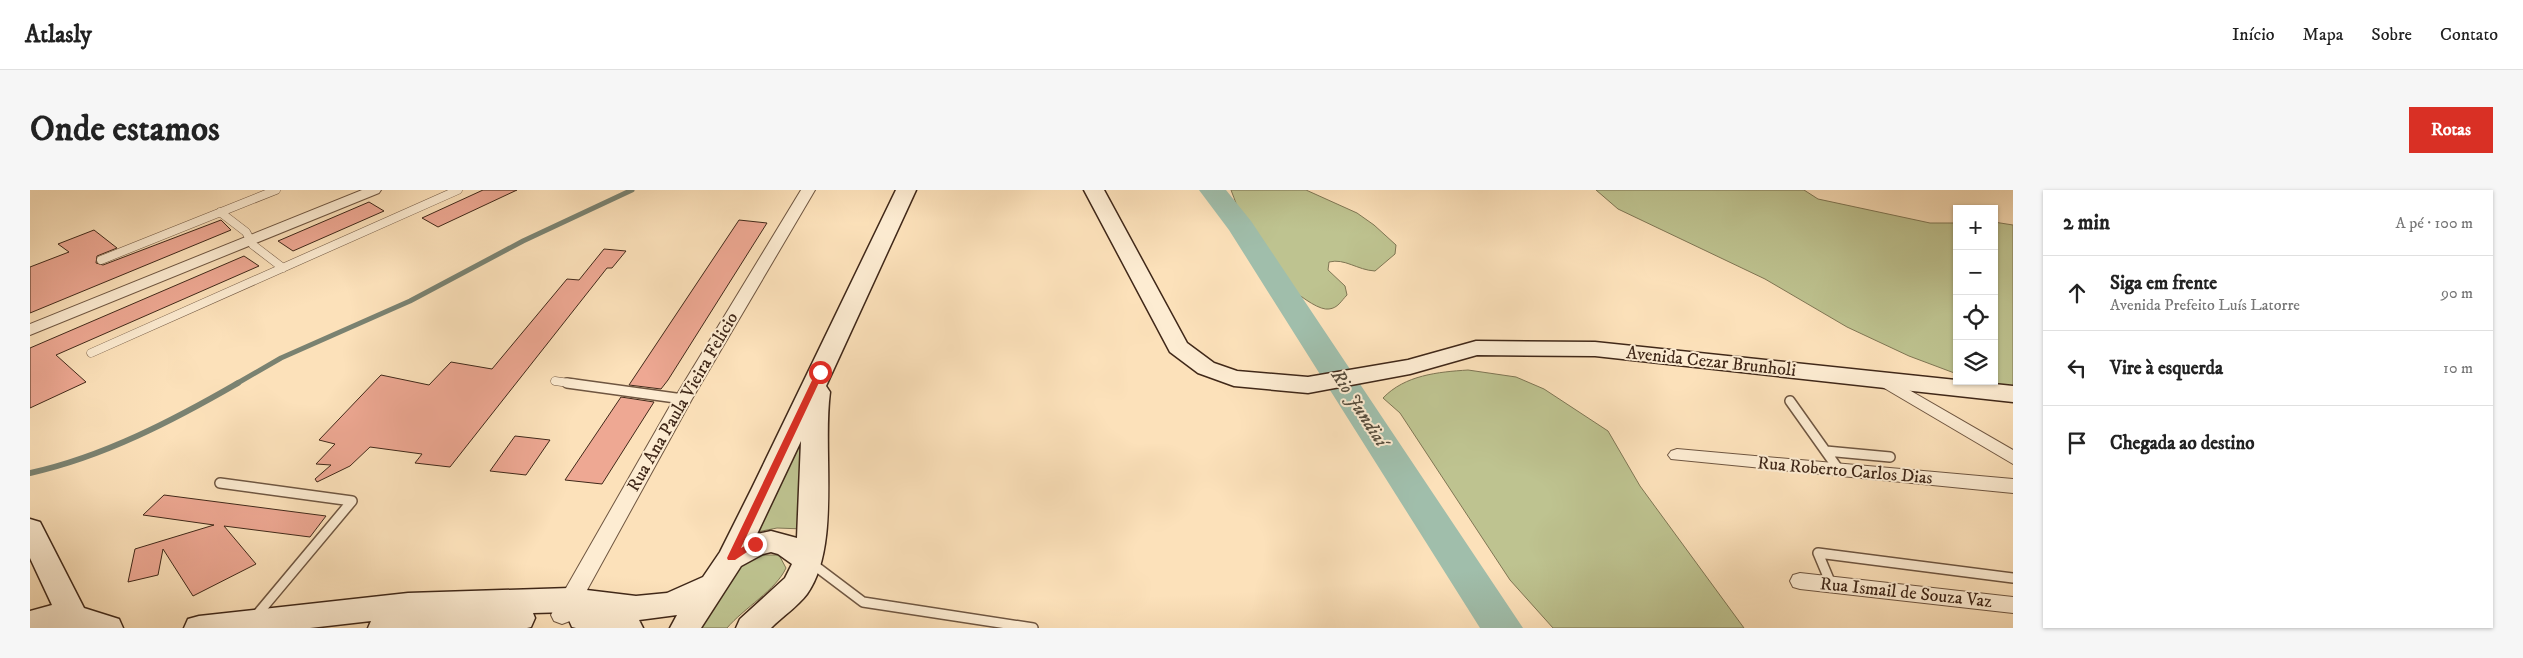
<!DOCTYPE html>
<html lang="pt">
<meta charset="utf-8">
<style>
body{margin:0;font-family:"IM FELL DW Pica",serif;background:#f6f6f6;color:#222}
.controls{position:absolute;right:15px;top:15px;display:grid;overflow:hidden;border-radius:0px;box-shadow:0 1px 4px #0004}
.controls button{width:45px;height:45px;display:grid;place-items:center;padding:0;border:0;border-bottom:1px solid #e0e0e0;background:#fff;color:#222;font:25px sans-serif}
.stop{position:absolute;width:15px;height:15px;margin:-11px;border:4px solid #d93025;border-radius:50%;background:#fff}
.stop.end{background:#d93025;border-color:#fff;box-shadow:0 1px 5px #0008}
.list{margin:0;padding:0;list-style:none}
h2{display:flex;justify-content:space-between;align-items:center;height:65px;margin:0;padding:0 20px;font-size:21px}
h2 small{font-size:16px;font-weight:400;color:#767676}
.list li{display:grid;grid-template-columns:32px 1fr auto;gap:15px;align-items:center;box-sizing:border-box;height:75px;padding:0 20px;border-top:1px solid #e0e0e0}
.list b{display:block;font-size:19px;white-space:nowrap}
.list p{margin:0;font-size:16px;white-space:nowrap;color:#767676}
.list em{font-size:16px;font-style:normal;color:#767676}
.icon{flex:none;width:28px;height:28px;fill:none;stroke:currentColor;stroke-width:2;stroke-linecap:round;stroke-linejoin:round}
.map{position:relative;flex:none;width:1983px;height:438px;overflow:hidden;border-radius:0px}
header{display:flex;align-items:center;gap:30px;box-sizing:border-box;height:70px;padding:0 25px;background:#fff;border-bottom:1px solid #e0e0e0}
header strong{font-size:24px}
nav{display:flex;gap:28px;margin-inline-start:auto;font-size:18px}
.intro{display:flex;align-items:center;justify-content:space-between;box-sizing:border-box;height:120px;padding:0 30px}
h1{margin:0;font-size:35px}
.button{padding:12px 22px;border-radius:0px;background:#d93025;color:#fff;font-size:18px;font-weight:700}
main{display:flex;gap:30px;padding:0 30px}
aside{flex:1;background:#fff;border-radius:0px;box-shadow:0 1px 4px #0004}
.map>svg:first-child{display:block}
</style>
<header>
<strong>Atlasly</strong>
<nav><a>Início</a><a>Mapa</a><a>Sobre</a><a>Contato</a></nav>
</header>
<div class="intro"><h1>Onde estamos</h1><a class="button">Rotas</a></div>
<main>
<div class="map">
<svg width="1983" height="438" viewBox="0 0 1983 438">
<rect width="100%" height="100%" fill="#fce1ba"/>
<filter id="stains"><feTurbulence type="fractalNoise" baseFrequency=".004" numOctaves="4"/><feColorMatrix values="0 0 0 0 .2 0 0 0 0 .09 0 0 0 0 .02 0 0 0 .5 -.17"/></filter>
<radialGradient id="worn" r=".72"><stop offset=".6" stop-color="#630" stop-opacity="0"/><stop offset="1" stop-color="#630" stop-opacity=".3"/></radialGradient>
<!-- green -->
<path fill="#bec390" stroke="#7f7654" d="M1201 0H1276L1327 23 1344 35 1366 55 1365 64 1345 81C1327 80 1315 68 1299 72L1298 80 1315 96 1317 105C1311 111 1308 118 1299 119 1282 122 1234 76 1226 61 1215 43 1209 20 1201 0Z
M1566 0H1774L1788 9 1900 33H1927V184L1879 166 1817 137 1735 89 1588 19Z
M1964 32 1983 35V200L1946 191H1964Z
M1438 180 1486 187 1514 199 1578 241 1610 296 1714 438H1523L1480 390 1370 223 1353 208C1375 185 1408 182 1438 180Z
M770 242 774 339 747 338 727 342Z
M730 365H749L756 378C746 400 714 418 697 438H671L708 375Z"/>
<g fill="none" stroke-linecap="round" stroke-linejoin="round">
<!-- stream-far1 -->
<path stroke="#7a8271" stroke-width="5" d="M206 194 251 168 380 111 493 51 602 0"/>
<!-- stream -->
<path stroke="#7a8271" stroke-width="6" d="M0 283C73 267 144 230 208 193"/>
<!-- river -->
<path fill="#a0beab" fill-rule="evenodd" d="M1169 0H1196L1221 31 1493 438H1450L1199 40Z"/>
</g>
<!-- building -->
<path fill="#eea893" stroke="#402819" d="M453 0H487L408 37 392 28Z
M339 12 354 21 263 61 248 51Z
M191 30 201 40 0 123V77L39 62 28 54 64 40 87 58 67 66 66 73 73 75Z
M709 30 737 33 638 190 631 199 599 195Z
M574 59 596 61 582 78H577L420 277 385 273 392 264 340 257 320 276 287 292 285 289 301 275 286 274 305 254 289 250 351 185 399 195 421 172 462 179 537 89 549 90Z
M214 66 229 76 26 165 56 192 0 218V158Z
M591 207 624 212 572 294 535 290Z
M485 246 520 250 496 285 460 281Z
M134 305 296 326 280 347 194 336 226 374 163 406 133 359 128 385 98 392 105 359 184 335 113 325Z"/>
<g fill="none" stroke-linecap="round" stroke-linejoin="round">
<!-- lane-far1 casing -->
<g stroke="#6f5641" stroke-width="9">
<path id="lane-far1" d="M190 22 216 42 223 55 253 78
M71 70 246 0
M61 163 428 0
M525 191 546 194"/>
</g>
<!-- lane casing -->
<g stroke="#6f5641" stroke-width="12">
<path id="lane" d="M537 193 653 209
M1760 211 1809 280
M1796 261 1860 267
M190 293 322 311 225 427
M1788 363 1983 388
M1788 363 1801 394
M780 372 833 412 1003 438"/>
</g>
<!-- street casing -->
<g stroke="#6f5641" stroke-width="2">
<path id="street" d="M332 0H351L349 3 0 145V134Z
M771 0H785L662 209 540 431 532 434 524 431 521 425 524 419 644 209Z
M1855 186 1983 260V274L1849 195 1847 191 1849 187Z
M1647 259 1983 289V303L1641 269 1638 265 1641 261Z
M1770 383 1983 407V423L1770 399 1763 397 1760 391 1763 385Z"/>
</g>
<!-- secondary casing -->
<g stroke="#402819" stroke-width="3">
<path id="secondary" d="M866 0H886L796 196 800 202C792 260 811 357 777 404 768 416 752 427 741 438H706L710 429 755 388 762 374 748 364 741 362 733 364 711 376 671 438H640L647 425 609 430 613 438H546L542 437 538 428 540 422 503 423 505 428 501 437 497 438H338L341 431 280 438H154L158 429 169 426 378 403 540 398 606 406 637 403 673 387 690 362 722 298ZM771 251 767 348 741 341 727 344Z
M1054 0H1074L1157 153 1184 173 1207 181 1278 187 1378 170 1446 151 1565 152 1983 196V212L1565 166 1447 165 1380 184 1278 203 1204 196 1168 183 1140 162Z
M0 329 10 332 54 418 89 429 93 438H0V421L22 415 0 368Z"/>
</g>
<!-- lane-far1 -->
<use href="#lane-far1" stroke="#fdecd2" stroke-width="8"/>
<!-- lane -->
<use href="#lane" stroke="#fdecd2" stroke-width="9"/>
<!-- street -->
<use href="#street" fill="#fdecd2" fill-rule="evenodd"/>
<!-- secondary -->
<use href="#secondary" fill="#fdecd2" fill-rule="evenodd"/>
</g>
<!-- route -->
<path fill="#d93025" d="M790 179 794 182 711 358 725 350 729 354 705 370H698L697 368 786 182Z"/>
<g text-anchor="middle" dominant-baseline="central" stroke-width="4" stroke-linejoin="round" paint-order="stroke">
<!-- street labels -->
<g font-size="18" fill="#402819" stroke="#fdecd2">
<text transform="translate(1681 172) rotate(6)">Avenida Cezar Brunholi</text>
<text transform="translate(653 212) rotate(-60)">Rua Ana Paula Vieira Felicio</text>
<text transform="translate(1815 281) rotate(5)">Rua Roberto Carlos Dias</text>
<text transform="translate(1876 403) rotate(6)">Rua Ismail de Souza Vaz</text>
</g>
<!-- water labels -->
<g font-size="19" font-style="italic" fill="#584e3e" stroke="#fdecd2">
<text transform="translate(1329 218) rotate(57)">Rio Jundiaí</text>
</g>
</g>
<rect width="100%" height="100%" filter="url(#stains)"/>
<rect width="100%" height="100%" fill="url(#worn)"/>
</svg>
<div class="controls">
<button>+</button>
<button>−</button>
<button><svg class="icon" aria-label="locate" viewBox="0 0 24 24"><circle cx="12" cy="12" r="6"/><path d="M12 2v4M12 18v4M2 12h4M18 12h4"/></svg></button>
<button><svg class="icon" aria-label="layers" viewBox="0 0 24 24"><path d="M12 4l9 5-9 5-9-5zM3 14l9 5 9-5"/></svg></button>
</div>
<div class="stop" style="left:790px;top:182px"></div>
<div class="stop end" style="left:725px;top:354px"></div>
</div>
<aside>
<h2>2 min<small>A pé · 100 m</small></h2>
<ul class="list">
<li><svg class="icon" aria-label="ahead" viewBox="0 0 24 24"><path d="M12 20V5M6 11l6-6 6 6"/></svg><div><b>Siga em frente</b><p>Avenida Prefeito Luís Latorre</p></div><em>90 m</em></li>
<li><svg class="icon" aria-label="left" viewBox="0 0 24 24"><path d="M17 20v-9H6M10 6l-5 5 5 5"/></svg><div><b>Vire à esquerda</b></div><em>10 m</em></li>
<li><svg class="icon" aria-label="arrive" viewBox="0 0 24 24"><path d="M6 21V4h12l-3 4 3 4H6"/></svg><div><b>Chegada ao destino</b></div></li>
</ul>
</aside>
</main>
